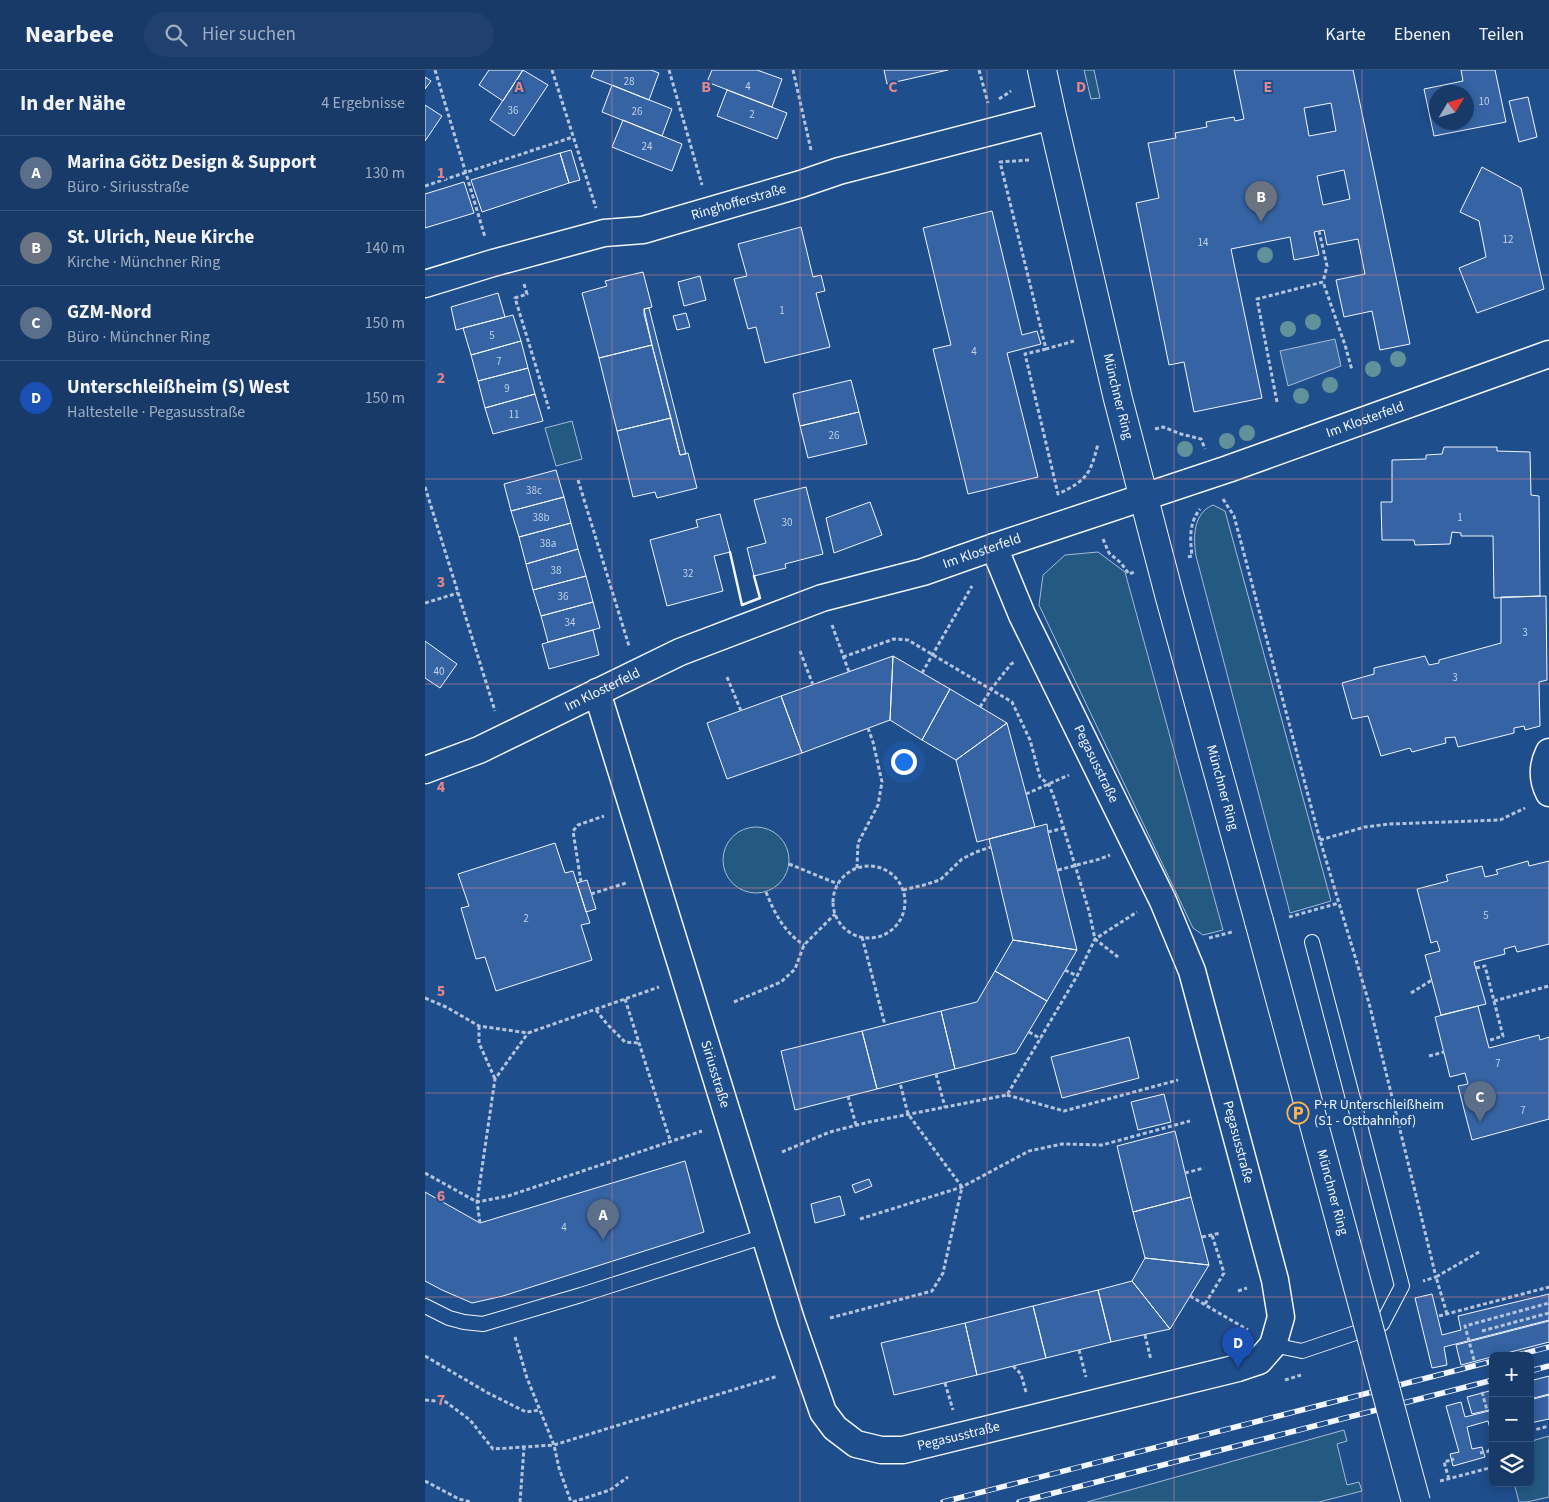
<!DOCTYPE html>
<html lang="de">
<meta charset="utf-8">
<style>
body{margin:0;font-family:"Source Sans 3",sans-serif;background:#20416f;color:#f1f3f6}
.controls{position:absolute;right:15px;bottom:15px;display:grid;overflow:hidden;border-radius:8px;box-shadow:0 2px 12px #0003}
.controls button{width:45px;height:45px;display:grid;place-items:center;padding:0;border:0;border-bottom:1px solid #36547d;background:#173a69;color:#f1f3f6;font:25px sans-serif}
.compass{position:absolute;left:1004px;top:15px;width:45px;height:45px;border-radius:50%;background:#173a69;box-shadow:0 2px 12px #0003;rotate:52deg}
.you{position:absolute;left:478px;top:691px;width:18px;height:18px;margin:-12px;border:4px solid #fff;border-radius:50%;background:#1a73e8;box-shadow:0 0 0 8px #1a73e833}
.badge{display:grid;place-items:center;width:32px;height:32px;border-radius:50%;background:#e797bd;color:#fff;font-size:16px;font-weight:700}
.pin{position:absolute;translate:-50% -41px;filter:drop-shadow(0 1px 2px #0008)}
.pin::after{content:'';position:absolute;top:26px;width:18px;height:15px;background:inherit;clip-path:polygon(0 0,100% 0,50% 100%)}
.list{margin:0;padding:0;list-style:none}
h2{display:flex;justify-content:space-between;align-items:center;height:65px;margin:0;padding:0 20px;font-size:21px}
h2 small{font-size:16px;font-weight:400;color:#9eadc0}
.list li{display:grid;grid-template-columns:32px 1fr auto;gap:15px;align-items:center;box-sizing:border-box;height:75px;padding:0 20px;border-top:1px solid #36547d}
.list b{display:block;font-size:19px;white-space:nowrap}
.list p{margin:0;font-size:16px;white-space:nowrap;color:#9eadc0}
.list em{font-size:16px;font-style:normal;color:#9eadc0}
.icon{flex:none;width:28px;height:28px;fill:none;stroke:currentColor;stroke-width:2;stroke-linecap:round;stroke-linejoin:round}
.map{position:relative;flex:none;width:1124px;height:1432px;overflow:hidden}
header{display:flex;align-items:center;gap:30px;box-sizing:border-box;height:70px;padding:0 25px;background:#173a69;border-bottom:1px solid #36547d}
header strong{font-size:24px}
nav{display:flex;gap:28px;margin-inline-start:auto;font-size:18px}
.search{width:350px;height:45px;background:#20416f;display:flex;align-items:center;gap:12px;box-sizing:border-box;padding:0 18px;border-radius:28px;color:#9eadc0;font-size:19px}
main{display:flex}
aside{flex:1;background:#173a69}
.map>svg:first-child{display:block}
</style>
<header>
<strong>Nearbee</strong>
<div class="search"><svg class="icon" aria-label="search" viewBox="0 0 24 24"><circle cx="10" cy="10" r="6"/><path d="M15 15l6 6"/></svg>Hier suchen</div>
<nav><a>Karte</a><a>Ebenen</a><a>Teilen</a></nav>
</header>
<main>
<aside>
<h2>In der Nähe<small>4 Ergebnisse</small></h2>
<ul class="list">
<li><span class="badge" style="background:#5c6f8a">A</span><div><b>Marina Götz Design &amp; Support</b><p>Büro · Siriusstraße</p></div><em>130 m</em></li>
<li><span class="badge" style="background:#6b7280">B</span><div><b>St. Ulrich, Neue Kirche</b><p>Kirche · Münchner Ring</p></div><em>140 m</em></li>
<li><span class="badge" style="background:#5c6f8a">C</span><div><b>GZM-Nord</b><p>Büro · Münchner Ring</p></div><em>150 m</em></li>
<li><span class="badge" style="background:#1a4fb4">D</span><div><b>Unterschleißheim (S) West</b><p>Haltestelle · Pegasusstraße</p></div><em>150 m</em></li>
</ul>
</aside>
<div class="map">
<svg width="1124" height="1432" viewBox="0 0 1124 1432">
<rect width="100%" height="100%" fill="#1f4e8c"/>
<!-- green -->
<path fill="#245a82" stroke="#a8bbd7" d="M659 0H669L675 28 666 29Z
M147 351 157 389 131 396 120 358Z
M788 435 800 441 906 831 865 843 771 486C768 468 768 443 788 435Z
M673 482 700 502 798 860 778 865 768 858 614 535 618 505 640 485Z
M298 790a33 33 0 1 1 66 0a33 33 0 1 1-66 0Z
M919 1360 922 1371 912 1374 922 1415 934 1412 937 1421 894 1432H662Z
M1124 1366V1427L1102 1432H1094L1089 1413H1105V1373L1110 1370Z"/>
<!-- water -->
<path fill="#3b69a3" stroke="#a8bbd7" d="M910 269 916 296 863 316 855 281Z"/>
<!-- building -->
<path fill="#3563a3" stroke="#f2f6ff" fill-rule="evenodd" d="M64 0H98L78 31 54 15Z
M98 0 123 15 89 66 65 50Z
M169 0H226L234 3 224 30 166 7Z
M287 0H332L357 9 347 37 282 12Z
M459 0H523L462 14Z
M809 0H928L985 274 955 280 947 241 919 247 911 210 940 204 933 169 902 175 899 160 889 162 894 185 869 190 865 167 806 179 837 328 769 342 759 292 744 295 711 133 734 128 723 73 751 68 750 63 782 57 781 52 809 47 810 51 819 49ZM906 33 911 61 884 66 879 38ZM919 100 925 129 898 135 892 106Z
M1036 0H1070L1081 52 1009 66 999 19 1038 11ZM1012 22H1042V52H1012Z
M0 7 6 11 0 19Z
M187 15 247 39 237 66 177 42Z
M302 20 362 43 352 69 292 46Z
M1103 27 1112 67 1094 72 1084 31Z
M0 35 17 46 0 71Z
M198 50 257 74 247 101 187 77Z
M146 80 155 110 144 113 135 83Z
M135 83 144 113 57 142 46 110Z
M1057 97 1096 118 1119 219 1052 243 1034 198 1061 187 1054 151 1035 142Z
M39 112 49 143 0 158V124Z
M567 141 597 265 612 261 616 274 582 283 613 407 543 424 508 279 526 275 498 158Z
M376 157 388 207 396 205 400 221 391 223 405 277 340 293 331 257 323 259 309 209 322 206 313 174Z
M218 202 227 237 219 239 227 275 174 288 157 223 182 216 180 211Z
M275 206 281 230 259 236 253 212Z
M73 223 80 247 31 260 26 237Z
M224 238 261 384 255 385 219 244V239Z
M261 243 265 257 252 260 248 246Z
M88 245 96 271 46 285 38 258Z
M96 271 103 298 53 311 46 285Z
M227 275 246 348 192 361 174 288Z
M103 298 110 324 60 338 53 311Z
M426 310 434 342 375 356 368 324Z
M110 324 118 351 68 364 60 338Z
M434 342 442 374 383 388 375 356Z
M246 348 255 385 263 383 272 418 232 428 230 422 208 427 192 361Z
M1019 377H1072V381L1105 382 1106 425 1114 426 1115 526 1069 528 1068 466H1036V463L1027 462 1025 474 990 475 989 470H957L956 432H967V390L1001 389V385L1017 384Z
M131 400 139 427 86 441 79 414Z
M381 417 398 484 360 494 361 498 329 506 322 478 341 473 329 430Z
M139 427 146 453 94 467 86 441Z
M445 432 457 465 409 483 401 448Z
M295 444 305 482 289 486 298 521 242 536 225 470 273 457 271 450Z
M146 453 153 479 101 494 94 467Z
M153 479 161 506 108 520 101 494Z
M161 506 168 532 116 546 108 520Z
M1121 526 1122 610 1114 612 1115 656 1100 660 1099 656 1089 658V663L1033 677 1030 667 1020 668 1021 673 987 682 985 678 956 686 943 646 927 649 917 613 949 604V598L1000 586 1004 595 1014 593V590L1076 573V527Z
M168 532 175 558 123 572 116 546Z
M168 560 174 585 124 599 117 574Z
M0 571 32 594 15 618 0 608Z
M468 586 525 619 497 670 465 650Z
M468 586 465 650 377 683 356 626Z
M525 619 582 653 531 690 497 670Z
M356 626 377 683 302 709 282 653Z
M582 653 610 757 552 772 531 690Z
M622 754 623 762 652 880 588 870 564 769Z
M130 773 140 803 148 801 165 853 156 855 167 890 71 921 60 887 51 889 36 838 44 836 33 804Z
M1103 791 1104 796 1124 791V874L1092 882 1090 876 1079 879 1080 884 1049 892 1061 934 1016 945 1000 885 1015 881 1012 871 1006 873 992 819 1023 811 1021 805 1057 796 1060 807 1073 804 1071 800Z
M162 810 171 839 161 842 152 813Z
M588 870 652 880 622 931 570 901Z
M570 901 622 931 591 983 530 999 516 941 552 932Z
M1053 936 1064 978 1114 965 1115 970 1124 967V1049L1047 1070 1033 1016 1043 1014 1040 1003 1025 1007 1010 947Z
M516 941 530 999 452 1019 437 961Z
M437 961 452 1019 370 1040 356 981Z
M704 967 714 1008 637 1028 626 987Z
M739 1024 746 1052 713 1060 706 1032Z
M750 1061 766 1127 708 1142 692 1076Z
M260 1091 279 1162 78 1226 47 1233 17 1220 0 1211V1122L55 1153Z
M444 1109 447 1116 430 1123 427 1115Z
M415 1126 420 1145 390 1153 386 1134Z
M766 1127 784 1195 720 1188 708 1142Z
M720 1188 784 1195 745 1259 707 1211Z
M707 1211 745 1259 686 1272 673 1220Z
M673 1220 686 1272 621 1288 608 1236Z
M1007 1224 1017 1265 1036 1260 1033 1246 1124 1224V1250L1019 1277 1022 1295 1007 1298 990 1228Z
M608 1236 621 1288 552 1305 540 1253Z
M1124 1251V1272L1036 1295 1031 1275Z
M540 1253 552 1305 469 1325 456 1273Z
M1124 1306V1324L1105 1329V1311Z
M1068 1320V1339L1047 1344 1042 1327Z
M1124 1325V1349L1105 1353V1330Z
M1036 1332 1040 1347 1068 1340V1363H1066L1063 1351 1042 1357 1047 1379 1057 1377 1060 1387 1028 1396 1025 1384 1034 1382 1021 1336Z"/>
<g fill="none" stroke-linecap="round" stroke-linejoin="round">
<!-- lane casing -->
<g stroke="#f2f6ff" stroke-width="16">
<path id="lane" d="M0 1236 24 1248 39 1252 58 1254 156 1225 340 1166
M848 1275 877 1281 957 1254 977 1216 887 872"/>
</g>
<!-- street casing -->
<g stroke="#f2f6ff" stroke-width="29">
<g id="street">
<path id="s1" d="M0 214 68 193 179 163 218 160 376 114 414 101 627 46"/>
<path id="s2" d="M172 622 366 1250 398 1342 410 1358 431 1374 456 1380H478L813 1298 834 1291 848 1275 856 1247 850 1210 767 901 738 831 597 545 569 477"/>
<path d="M1124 682C1117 696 1117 709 1124 723"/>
<path id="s3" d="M0 700 54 680 255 582 397 528 498 502 569 477 803 399 1124 284"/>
</g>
</g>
<!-- secondary casing -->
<g stroke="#f2f6ff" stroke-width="30">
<g id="secondary">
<path id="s4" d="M617 0 627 46 693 329 745 528 834 851"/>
</g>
</g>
<!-- path -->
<path stroke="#b3c4dc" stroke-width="3" stroke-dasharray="4 2.5" stroke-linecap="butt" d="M10 0 60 167
M127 0 171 138
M244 0 277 115
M368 0 386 80
M554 0 563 33
M574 29 586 21
M604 90 575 92 621 279 649 271
M0 116 148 67
M894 161 902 196 898 212
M99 214 102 224 90 228 124 339
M621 279 600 284 633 424C662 410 665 405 673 374
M852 332 832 229 898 212 920 275 927 300
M730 359 738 357 756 364 776 369 780 379
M153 410 204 576
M0 417 70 641
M798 429 809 446 895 770 944 933 1011 1207 998 1211
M678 469 684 483 696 493 704 504 709 502
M763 487 767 486C765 468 764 453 775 439
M0 533 33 523
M407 555 424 602
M375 581 388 615
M418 587 469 569 483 570 587 632 605 670 615 707 624 715 630 730 664 841 670 869 693 887
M497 603 547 516
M302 607 316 641
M555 637 567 618 586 594 590 592
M601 724 644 705
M623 762 639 758
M895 770 940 757 965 754 1075 750 1100 738
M364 794 413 814
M408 832a36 36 0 1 1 72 0a36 36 0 1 1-72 0Z
M432 798 433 773 453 735 457 712 448 672 443 658
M633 800 675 789 685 785
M156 812 148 761 153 755 179 746
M478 820 499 815 515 810 537 789 551 782 566 777
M341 822C350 844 359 862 379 875
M166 824 201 813
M864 847 914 833
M437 867 460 955
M784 868 807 862
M1051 898 1060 896 1078 966 1062 971
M640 900 652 906
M986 923 1007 910
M0 928 21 937 54 956 103 963 234 917
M200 929 245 1070
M1069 931 1124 916
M309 932 356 912 370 899 379 875 410 844
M171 940 182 954 200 972 214 973
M54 956V973L70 1009
M604 962 616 969
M1004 986 1019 982
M511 1004 520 1037
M582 1025 639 1041 753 1010
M423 1026 431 1055
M357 1082 405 1062 444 1052 582 1025 652 906 670 869 712 842
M0 1103 52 1132 83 1126 277 1061
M760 1103 779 1098
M435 1149 537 1117 604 1081 637 1074 677 1075 765 1051
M55 1153 52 1132 70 1009 103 963
M777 1167 796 1163
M813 1221 822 1218
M765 1226 823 1260
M780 1234 799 1203 787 1165
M1022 1244 1011 1207 1054 1182
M1014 1246 1124 1217
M405 1248 507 1221 518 1203 537 1117 483 1044 475 1013
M1057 1261 1124 1243
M720 1265 726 1290
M90 1267 102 1308 129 1375 134 1398 146 1432
M654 1280 661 1307
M0 1286 63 1323 101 1342 115 1340
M1049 1290 1040 1256 1124 1233
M588 1296 596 1304 601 1322
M860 1310 876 1305
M520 1313 528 1340
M1057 1322 1062 1340
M0 1330 21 1332 45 1350 68 1379 129 1375 353 1306
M1105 1361 1124 1356
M1068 1373 1064 1381 1068 1394
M1055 1383 1064 1381
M1024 1409 1019 1392 1029 1389
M0 1411 34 1429 46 1432
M1015 1411 1068 1397
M95 1432 99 1378
M148 1432 185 1420 203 1407"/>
<!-- lane -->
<use href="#lane" stroke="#1f4e8c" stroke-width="14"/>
<!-- street -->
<use href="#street" stroke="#1f4e8c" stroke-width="26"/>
<!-- secondary -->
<use href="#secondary" stroke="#1f4e8c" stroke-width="28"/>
<!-- rail casing -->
<g stroke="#f2f6ff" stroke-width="5.5">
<path id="rail" d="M1089 1286 1124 1277
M1105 1301 1124 1296
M518 1432 1068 1291
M594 1432 1068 1310"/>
</g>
<!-- rail -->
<use href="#rail" stroke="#1f4e8c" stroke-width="4" stroke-dasharray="11" stroke-linecap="butt"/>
<!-- secondary-bridge casing -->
<g stroke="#f2f6ff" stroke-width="30" stroke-linecap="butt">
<g id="secondary-bridge">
<path id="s5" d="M834 851 991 1432"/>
</g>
</g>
<!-- secondary-bridge -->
<use href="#secondary-bridge" stroke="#1f4e8c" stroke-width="28"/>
<!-- wall -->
<path stroke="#f2f6ff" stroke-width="2.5" d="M305 482 317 535 335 528 329 506"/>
</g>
<!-- trees -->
<g fill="#61919a">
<circle cx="840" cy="185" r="8"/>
<circle cx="888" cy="252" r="8"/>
<circle cx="863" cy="259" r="8"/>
<circle cx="973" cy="289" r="8"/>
<circle cx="948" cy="299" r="8"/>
<circle cx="905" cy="315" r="8"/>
<circle cx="876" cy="326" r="8"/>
<circle cx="822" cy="363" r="8"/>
<circle cx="802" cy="371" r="8"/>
<circle cx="760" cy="379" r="8"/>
</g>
<!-- grid -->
<path fill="none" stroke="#e38589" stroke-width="1" stroke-opacity="0.55" d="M187 0V1432M375 0V1432M562 0V1432M749 0V1432M937 0V1432M0 205H1124M0 409H1124M0 614H1124M0 818H1124M0 1023H1124M0 1227H1124"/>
<!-- icons -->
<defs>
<g id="parking-ring" transform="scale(1.125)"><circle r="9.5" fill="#1f4e8c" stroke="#ffb74d" stroke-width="1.5"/><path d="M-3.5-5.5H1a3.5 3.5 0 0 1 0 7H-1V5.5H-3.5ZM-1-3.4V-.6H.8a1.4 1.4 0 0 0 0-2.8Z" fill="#ffb74d"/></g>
</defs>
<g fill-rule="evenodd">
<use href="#parking-ring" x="873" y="1043"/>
</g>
<g text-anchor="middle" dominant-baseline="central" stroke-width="4" stroke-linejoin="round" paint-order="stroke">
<!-- number labels -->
<g font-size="11" fill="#c3d1e8">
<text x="204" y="11">28</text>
<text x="323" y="16">4</text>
<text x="1059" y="31">10</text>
<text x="88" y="40">36</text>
<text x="212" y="41">26</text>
<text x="327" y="44">2</text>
<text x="222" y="76">24</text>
<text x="1083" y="169">12</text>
<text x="778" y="172">14</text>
<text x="357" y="240">1</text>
<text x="67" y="265">5</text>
<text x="549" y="281">4</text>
<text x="74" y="291">7</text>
<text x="82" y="318">9</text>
<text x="89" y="344">11</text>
<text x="409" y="365">26</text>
<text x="109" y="420">38c</text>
<text x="116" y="447">38b</text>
<text x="1035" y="447">1</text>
<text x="362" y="452">30</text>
<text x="123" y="473">38a</text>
<text x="131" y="500">38</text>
<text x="263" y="503">32</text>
<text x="138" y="526">36</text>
<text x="145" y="552">34</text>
<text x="1100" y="562">3</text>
<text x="14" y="601">40</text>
<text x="1030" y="607">3</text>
<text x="1061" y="845">5</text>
<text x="101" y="848">2</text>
<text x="1073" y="993">7</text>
<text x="1098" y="1040">7</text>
<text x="139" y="1157">4</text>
</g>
<!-- street labels -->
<g font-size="14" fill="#f2f6ff" stroke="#1f4e8c">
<text stroke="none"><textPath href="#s1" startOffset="325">Ringhofferstraße</textPath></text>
<text stroke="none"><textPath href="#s4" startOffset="335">Münchner Ring</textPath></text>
<text stroke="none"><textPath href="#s3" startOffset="1005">Im Klosterfeld</textPath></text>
<text stroke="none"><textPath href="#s3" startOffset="600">Im Klosterfeld</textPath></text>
<text stroke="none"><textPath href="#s3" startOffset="195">Im Klosterfeld</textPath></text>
<text transform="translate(671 694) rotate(64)">Pegasusstraße</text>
<text stroke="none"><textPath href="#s4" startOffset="740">Münchner Ring</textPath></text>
<text stroke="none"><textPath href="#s2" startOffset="400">Siriusstraße</textPath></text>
<text transform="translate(813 1072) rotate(75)">Pegasusstraße</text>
<text stroke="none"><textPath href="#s5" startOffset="281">Münchner Ring</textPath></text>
<text stroke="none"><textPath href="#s2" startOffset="906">Pegasusstraße</textPath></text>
</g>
<!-- poi labels -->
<g font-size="14" fill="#f2f6ff" stroke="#1f4e8c" text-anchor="start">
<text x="889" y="1035">P+R Unterschleißheim<tspan x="889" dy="16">(S1 - Ostbahnhof)</tspan></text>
</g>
</g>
<g font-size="16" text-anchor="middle" font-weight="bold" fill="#e38589" stroke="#1f4e8c" stroke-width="4" stroke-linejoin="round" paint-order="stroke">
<text x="94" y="22">A</text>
<text x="281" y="22">B</text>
<text x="468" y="22">C</text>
<text x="656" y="22">D</text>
<text x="843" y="22">E</text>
<text x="16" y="108">1</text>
<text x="16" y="313">2</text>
<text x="16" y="517">3</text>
<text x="16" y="722">4</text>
<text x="16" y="926">5</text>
<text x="16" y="1131">6</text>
<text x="16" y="1335">7</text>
</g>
</svg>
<div class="controls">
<button>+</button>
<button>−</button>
<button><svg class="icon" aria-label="layers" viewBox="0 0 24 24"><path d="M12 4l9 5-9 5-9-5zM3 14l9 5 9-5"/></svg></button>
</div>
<svg class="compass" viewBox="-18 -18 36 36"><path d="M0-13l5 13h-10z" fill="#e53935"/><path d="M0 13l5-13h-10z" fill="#9eadc0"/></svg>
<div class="you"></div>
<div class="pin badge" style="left:178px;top:1170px;background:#5c6f8a">A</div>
<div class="pin badge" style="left:836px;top:152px;background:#6b7280">B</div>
<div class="pin badge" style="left:1055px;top:1052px;background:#5c6f8a">C</div>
<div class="pin badge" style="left:813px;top:1298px;background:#1a4fb4">D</div>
</div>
</main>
